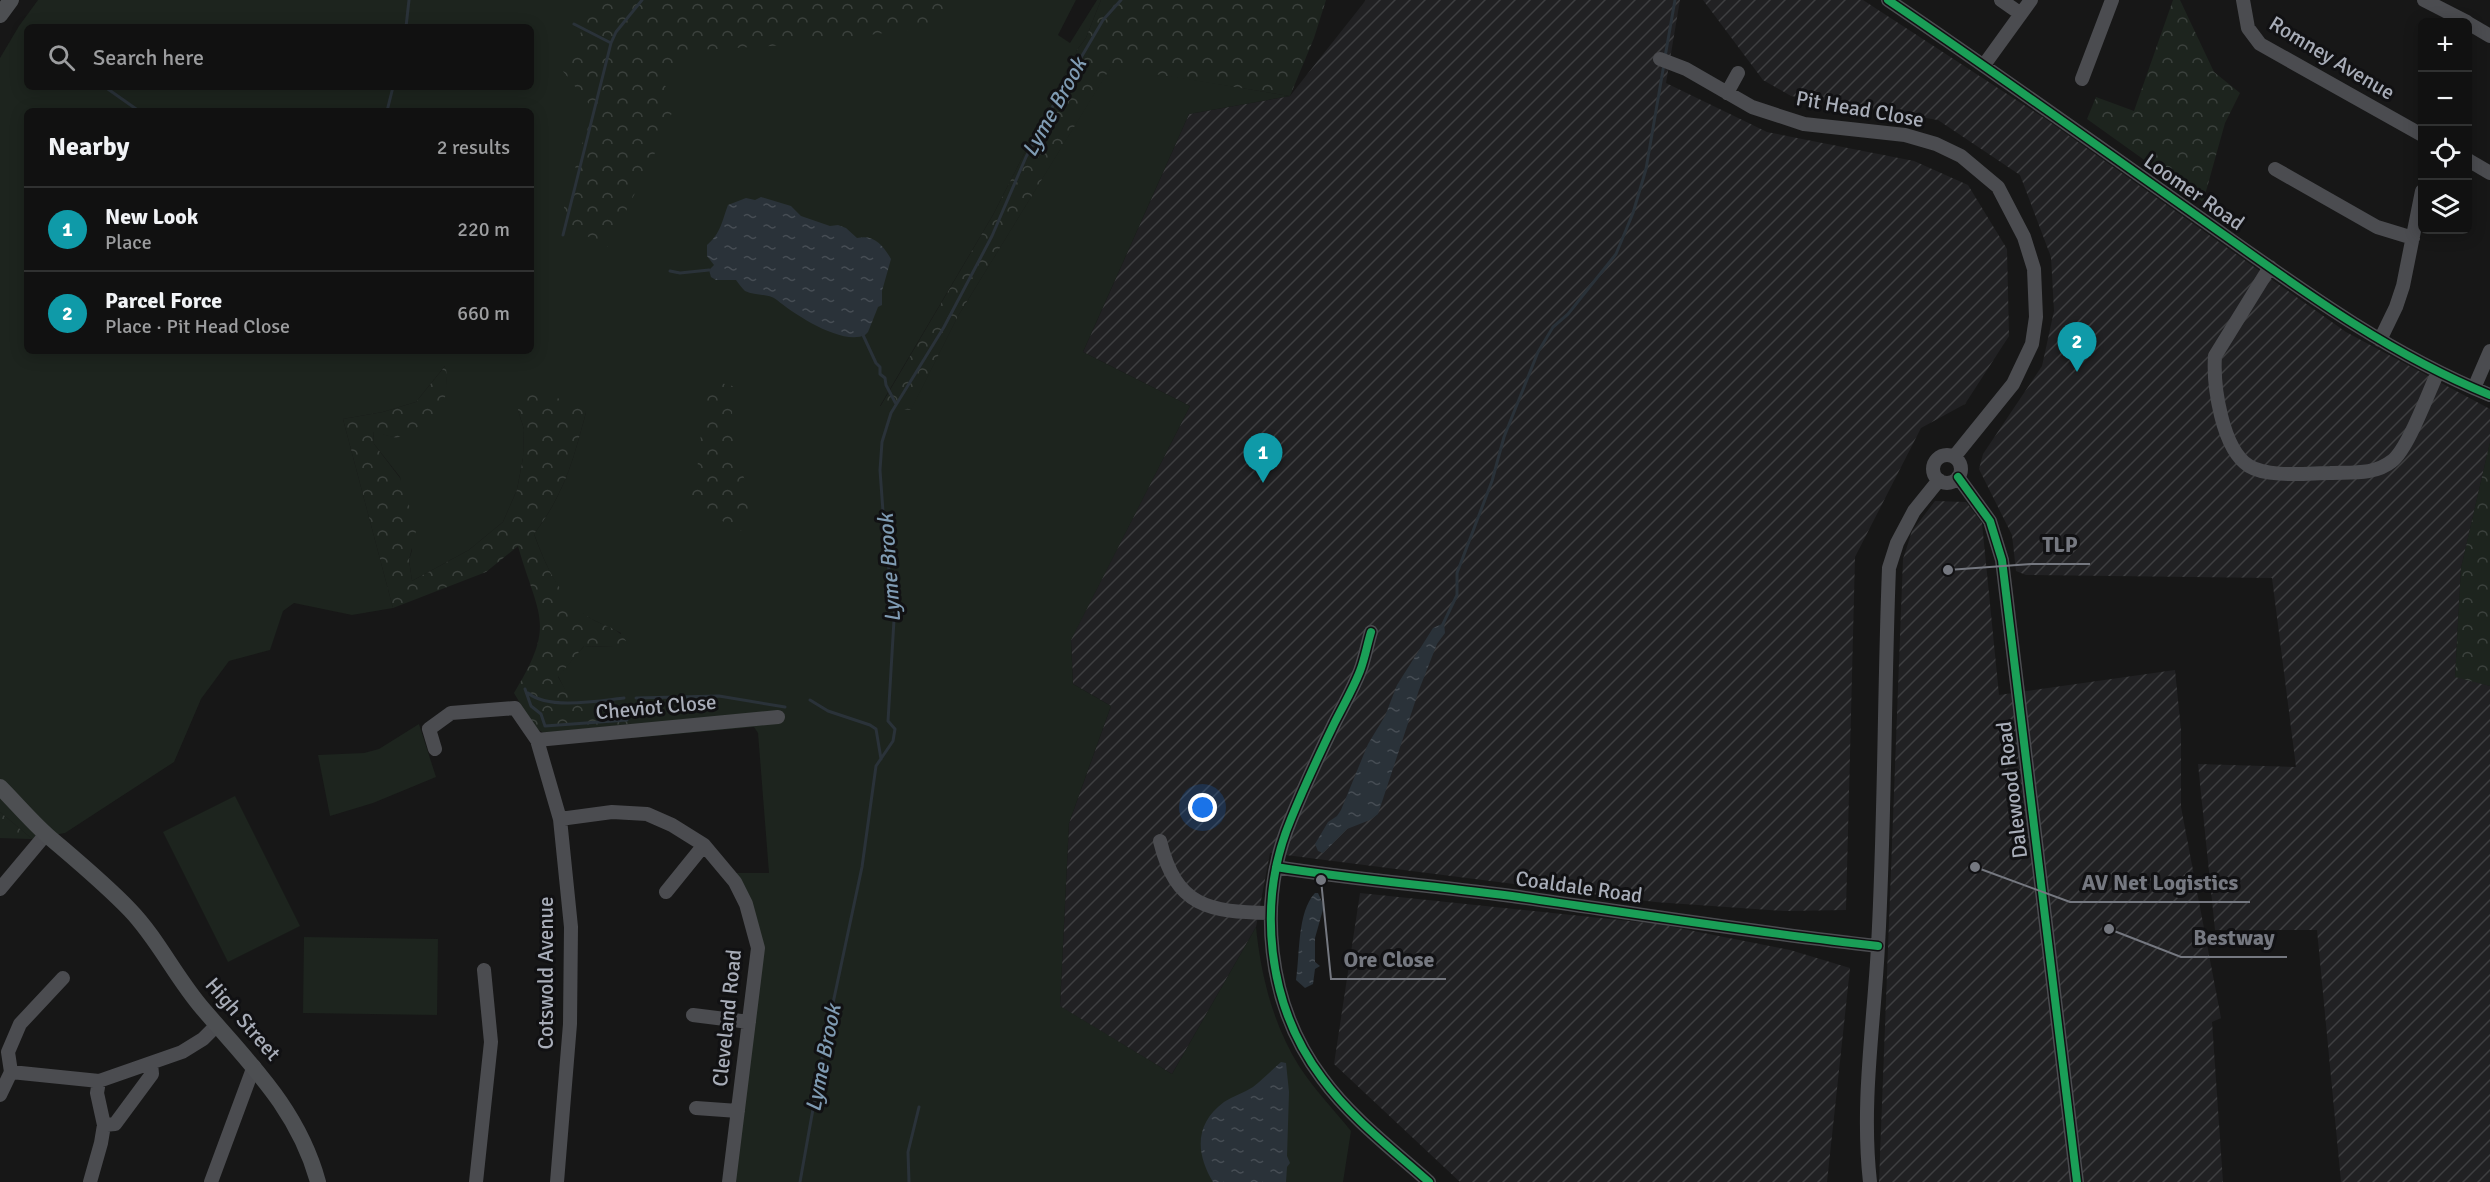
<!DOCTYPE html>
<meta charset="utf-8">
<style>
body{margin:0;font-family:Signika,sans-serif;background:#1a1a1a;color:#f1f3f6}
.controls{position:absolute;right:18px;top:18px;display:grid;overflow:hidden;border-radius:9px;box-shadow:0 3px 15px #0003}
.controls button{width:54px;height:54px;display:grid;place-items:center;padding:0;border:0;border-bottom:2px solid #303131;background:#111;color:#f1f3f6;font:30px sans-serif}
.you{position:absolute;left:1203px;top:808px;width:21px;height:21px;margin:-15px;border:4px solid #fff;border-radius:50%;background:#1a73e8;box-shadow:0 0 0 9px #1a73e833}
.badge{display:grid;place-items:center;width:39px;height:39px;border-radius:50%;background:#0b8043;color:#fff;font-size:20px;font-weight:700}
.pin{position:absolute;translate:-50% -50px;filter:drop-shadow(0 2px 3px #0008)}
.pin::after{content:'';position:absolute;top:32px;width:21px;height:18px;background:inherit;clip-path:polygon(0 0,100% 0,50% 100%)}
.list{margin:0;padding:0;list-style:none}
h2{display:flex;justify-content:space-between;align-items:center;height:78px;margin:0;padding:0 24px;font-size:26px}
h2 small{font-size:20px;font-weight:400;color:#9c9d9f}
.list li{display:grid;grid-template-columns:39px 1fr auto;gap:18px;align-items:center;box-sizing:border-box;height:84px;padding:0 24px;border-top:2px solid #303131}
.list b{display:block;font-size:22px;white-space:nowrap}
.list p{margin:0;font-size:20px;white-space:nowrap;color:#9c9d9f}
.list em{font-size:20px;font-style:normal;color:#9c9d9f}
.icon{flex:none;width:33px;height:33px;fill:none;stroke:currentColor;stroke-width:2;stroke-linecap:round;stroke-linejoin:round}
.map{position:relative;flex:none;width:2490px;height:1182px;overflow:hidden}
.search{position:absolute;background:#111;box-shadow:0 3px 15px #0003;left:24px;top:24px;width:510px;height:66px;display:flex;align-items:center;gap:15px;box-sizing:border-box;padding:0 21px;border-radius:9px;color:#9c9d9f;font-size:22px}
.panel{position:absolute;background:#111;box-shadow:0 3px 15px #0003;left:24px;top:108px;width:510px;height:246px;border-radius:9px}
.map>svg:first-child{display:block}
</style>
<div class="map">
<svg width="2490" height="1182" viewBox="0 0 2490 1182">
<defs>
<pattern id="industrial-furrows" width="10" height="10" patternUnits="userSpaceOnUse" patternTransform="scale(1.5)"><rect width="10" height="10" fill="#212123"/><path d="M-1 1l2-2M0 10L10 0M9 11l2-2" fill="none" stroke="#3e3f41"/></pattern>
<pattern id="forest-crowns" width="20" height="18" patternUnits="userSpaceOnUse" patternTransform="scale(1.5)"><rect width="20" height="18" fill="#1d241e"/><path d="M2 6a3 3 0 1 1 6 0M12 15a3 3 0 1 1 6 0" fill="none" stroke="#3b413d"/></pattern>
<pattern id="water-ripples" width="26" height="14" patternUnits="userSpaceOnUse" patternTransform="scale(1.5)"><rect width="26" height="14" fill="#2a3239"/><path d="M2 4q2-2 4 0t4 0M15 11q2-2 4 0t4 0" fill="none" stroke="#464d54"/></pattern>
</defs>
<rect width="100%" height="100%" fill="#171717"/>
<!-- industrial -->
<path fill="url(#industrial-furrows)" d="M1366 0H1680L1666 83 1767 132 1914 161 1968 185 2007 249 2009 336 1965 404 1921 428 1855 557 1846 910 1784 911 1655 902 1270 853 1256 927 1172 1074 1060 1007 1069 823 1111 706 1073 684 1071 639 1190 406 1083 352 1189 114 1290 96Z
M1703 0H1863L2044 118 2346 332 2490 409V442L2461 568 2455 676 2490 686V1182H2341L2317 930H2215L2198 764 2296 767 2272 578 2026 575 2016 571 2012 535 1979 469 1983 454 2042 366 2054 311 2051 257 2020 175 1938 120 1791 96 1763 80Z
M1935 501 1966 502 1982 523 1999 695 2175 670 2181 730V807L2221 1018 2212 1022 2223 1182H1879L1903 559 1912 531Z
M1360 893 1658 924 1790 950 1850 968 1827 1182H1460L1334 1064Z"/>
<!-- green -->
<path fill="#1d241e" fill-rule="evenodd" d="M38 0H1076L1058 35 1070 43 1097 0H1101L1086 38 1077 50 993 215 880 406 911 409 958 316 1111 66 1290 96 1189 114 1083 352 1190 406 1071 640 1073 684 1111 706 1069 823 1060 1006 1172 1074 1256 927C1261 976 1273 1024 1299 1066 1314 1089 1334 1110 1351 1131L1343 1182H725L752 955 748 921 732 873H769L758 733 754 727 633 738 631 724 567 694 558 676 584 646 613 647 621 633C611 628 601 624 591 619 560 601 546 566 534 534 565 492 573 461 586 412L518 410 524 429 523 458 517 490 503 522 469 550 412 581 409 560 412 550 400 477 374 444 373 431 397 438 447 386 445 366 416 402 383 412 343 419 393 608 352 615 294 603 283 611 270 650 229 661 201 699 174 762 65 833 32 839 0 812V58L19 26ZM27 27H531V87H27ZM27 111H531V351H27Z
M419 724 436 777 373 803 330 816 318 755 364 753 379 749Z
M235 796 300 926 228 962 163 832Z
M304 937 438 939 437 1015 303 1013Z"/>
<!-- forest -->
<path fill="url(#forest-crowns)" d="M597 0H949L933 27 787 45 685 51 663 83 677 101 654 155 608 247 560 222 592 108 562 70Z
M1101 0H1326L1314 38 1290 96 1111 67 958 316 911 410 880 407 993 215 1077 50 1086 38Z
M2173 0H2180L2214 72 2240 93 2225 123 2203 202 2087 119 2096 97 2134 111Z
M446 365 447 386 442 414 397 438 373 432 374 444 400 478 410 508 416 531 409 560 412 581 469 550 503 522 517 490 523 458 524 429 518 410 527 383 586 412C573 461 565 492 534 534 546 567 559 595 587 616 600 626 618 626 626 641L614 647 584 646 558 677 568 694 625 708 631 724 544 733 535 728 514 693C557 623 538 617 518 546L486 572 393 608 343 419 383 412 416 402Z
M714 381 736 387C726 425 736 462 752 497L741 531 687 502 697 471 704 405Z
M2490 442V686L2455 677 2461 568Z
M0 812 32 839 0 838Z"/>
<!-- water -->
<path fill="url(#water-ripples)" d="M761 197 791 206 801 216 830 226 838 225 846 228 857 238C874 234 883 245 891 259L882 291V305L878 307 868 332 865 335C842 346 794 314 777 300 768 293 755 296 745 291 742 288 738 283 736 280H716L711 277 709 270 714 265 707 256V245C721 233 722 221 728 205L746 198 755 200Z
M1444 623 1445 633 1437 644 1419 690 1378 814 1370 820 1347 829 1323 853 1318 851 1315 844 1328 822 1337 816 1341 810 1368 744 1385 716 1397 685 1433 628Z
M1315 893H1318L1324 906 1315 938V962L1320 966 1315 969 1313 984 1305 988 1296 980C1300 955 1297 912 1315 893Z
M1281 1062 1286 1063 1289 1092 1287 1156 1290 1163 1287 1167 1286 1182H1213C1196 1154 1194 1124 1224 1102 1233 1096 1244 1093 1253 1087 1263 1079 1272 1070 1281 1062Z"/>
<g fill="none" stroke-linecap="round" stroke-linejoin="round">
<!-- stream -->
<path stroke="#2a3239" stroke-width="3" d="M574 24 611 43
M406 27 409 0
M1665 57 1675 0
M105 87 139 111
M387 111 393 87
M563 235 611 43 616 32 642 0
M670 271 680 273 709 270
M863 335 876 363 880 367V374L885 378 886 385 896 404
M1442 626 1457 595V573L1492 481 1504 437 1538 352 1553 327 1568 314 1616 254 1633 213 1646 169 1664 64
M525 689 531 706 541 714 545 726 627 720
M528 693C549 710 598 701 624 698
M636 698 719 696 785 707
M810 700 828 711 870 725 876 729 881 759
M800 1182 826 1036 862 867 876 766 893 741 895 729 888 721 895 603 886 553 880 470 882 442 891 413 944 327 992 236 1026 157 1055 102 1103 20 1121 0
M909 1182 908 1152 919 1107"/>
<!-- minor -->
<path stroke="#4b4c50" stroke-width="14" d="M1888 0C1993 71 2096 145 2200 218 2292 283 2384 352 2490 395
M2001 0 2021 14
M2243 0 2248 28 2260 44 2422 135
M2424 0 2467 22
M2468 23 2490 36
M1660 59 1686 69 1752 107 1804 124 1905 135 1936 144 1961 156 1998 187 2024 237 2034 269 2036 317 2032 344 2013 384 1954 457
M1984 65 2031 0
M2082 79 2112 0
M1727 93 1738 73
M2468 160 2490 173
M2275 169 2377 227 2413 238
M2270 267 2215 356C2213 386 2222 449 2249 466 2268 478 2309 473 2330 473 2351 472 2375 475 2392 461 2408 449 2428 393 2438 372
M2380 340 2396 307 2403 286 2422 191
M2474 388 2490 351
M1933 469a14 14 0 1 1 28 0a14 14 0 1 1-28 0Z
M1958 477 1990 521 2002 560 2077 1182
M1371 632C1367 645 1365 658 1360 671 1353 689 1343 706 1334 724 1319 755 1304 787 1291 819 1256 902 1267 1005 1322 1078 1351 1118 1392 1149 1429 1182
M537 740 778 717
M435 749 429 729 451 713 515 708 537 740 560 819 571 927 570 1024 557 1182
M560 819 612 812 647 814 672 825 704 845 735 882 746 904 758 948 729 1182
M1160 841C1176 907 1209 912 1270 913
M1276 867C1356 880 1438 886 1519 897 1638 914 1758 933 1878 946
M0 889 46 834
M666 892 704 845
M693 1015 749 1022
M11 1072 8 1052 20 1024 63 978
M99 1081 97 1093 104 1125
M0 1095 11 1072 99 1081 182 1052 203 1039 217 1025
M696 1108 738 1111
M90 1182 101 1143 104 1125 115 1124 152 1074 151 1063
M211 1182 254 1066
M476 1182 491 1042 484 970
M1870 1182C1861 1103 1874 1024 1878 946 1885 820 1884 694 1889 568L1897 543 1914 511 1939 480"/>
<!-- major -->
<path stroke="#4d4f52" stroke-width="16" d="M0 15 11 0
M0 787C16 803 31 821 48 836 76 860 104 883 130 910 158 939 176 978 203 1009 250 1064 298 1109 318 1182"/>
<!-- cycleway casing -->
<g stroke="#111113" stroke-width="11">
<path id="cycleway" d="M1888 0C1993 71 2096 145 2200 218 2292 283 2384 352 2490 395
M1958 477 1990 521 2002 560 2077 1182
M1371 632C1367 645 1365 658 1360 671 1353 689 1343 706 1334 724 1319 755 1304 787 1291 819 1256 902 1267 1005 1322 1078 1351 1118 1392 1149 1429 1182
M1276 867C1356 880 1438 886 1519 897 1638 914 1758 933 1878 946"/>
</g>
<!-- cycleway -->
<use href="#cycleway" stroke="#1a9f57" stroke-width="8"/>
</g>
<g text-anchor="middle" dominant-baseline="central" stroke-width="6" stroke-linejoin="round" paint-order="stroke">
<!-- street labels -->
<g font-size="21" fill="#a8adb8" stroke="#111113">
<text transform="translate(2332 58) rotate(31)">Romney Avenue</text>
<text transform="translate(1860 109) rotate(10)">Pit Head Close</text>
<text transform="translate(2194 192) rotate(35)">Loomer Road</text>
<text transform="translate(656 707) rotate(-5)">Cheviot Close</text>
<text transform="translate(2012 790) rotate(-97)">Dalewood Road</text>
<text transform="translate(1579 887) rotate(8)">Coaldale Road</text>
<text transform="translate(546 973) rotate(-90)">Cotswold Avenue</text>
<text transform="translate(727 1018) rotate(-84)">Cleveland Road</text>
<text transform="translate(243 1019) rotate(49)">High Street</text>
</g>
<!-- water labels -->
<g font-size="22" font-style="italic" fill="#7f9bb3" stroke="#111113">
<text transform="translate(1054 107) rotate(-61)">Lyme Brook</text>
<text transform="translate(889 568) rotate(-94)">Lyme Brook</text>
<text transform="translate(823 1058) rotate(-79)">Lyme Brook</text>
</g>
</g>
<!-- callouts -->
<path fill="none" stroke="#757880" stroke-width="2" d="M1948 570L2031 564H2090M1975 867L2070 902H2250M2109 929L2181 957H2287M1321 880L1331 979H1446"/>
<g fill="#757880" stroke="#111113" stroke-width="2">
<circle cx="1948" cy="570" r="6"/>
<circle cx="1975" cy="867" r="6"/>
<circle cx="2109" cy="929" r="6"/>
<circle cx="1321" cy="880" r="6"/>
</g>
<g font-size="22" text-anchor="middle" font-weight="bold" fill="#757880" stroke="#111113" stroke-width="6" stroke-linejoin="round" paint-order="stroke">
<text x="2060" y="552">TLP</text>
<text x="2160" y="890">AV Net Logistics</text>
<text x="2234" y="945">Bestway</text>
<text x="1389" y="967">Ore Close</text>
</g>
</svg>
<div class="controls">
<button>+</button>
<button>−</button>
<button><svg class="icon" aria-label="locate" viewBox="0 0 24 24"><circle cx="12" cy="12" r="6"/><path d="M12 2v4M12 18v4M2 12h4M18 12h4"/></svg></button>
<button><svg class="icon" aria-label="layers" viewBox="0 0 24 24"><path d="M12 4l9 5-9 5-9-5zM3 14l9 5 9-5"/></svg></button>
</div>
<div class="you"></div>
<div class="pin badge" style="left:1263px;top:483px;background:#0f9aa8">1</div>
<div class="pin badge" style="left:2077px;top:372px;background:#0f9aa8">2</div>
<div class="search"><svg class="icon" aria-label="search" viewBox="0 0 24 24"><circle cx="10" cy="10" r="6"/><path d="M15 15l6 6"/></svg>Search here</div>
<section class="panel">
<h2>Nearby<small>2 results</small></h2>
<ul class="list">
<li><span class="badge" style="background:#0f9aa8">1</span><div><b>New Look</b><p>Place</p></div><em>220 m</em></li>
<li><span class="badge" style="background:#0f9aa8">2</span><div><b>Parcel Force</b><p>Place · Pit Head Close</p></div><em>660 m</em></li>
</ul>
</section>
</div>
